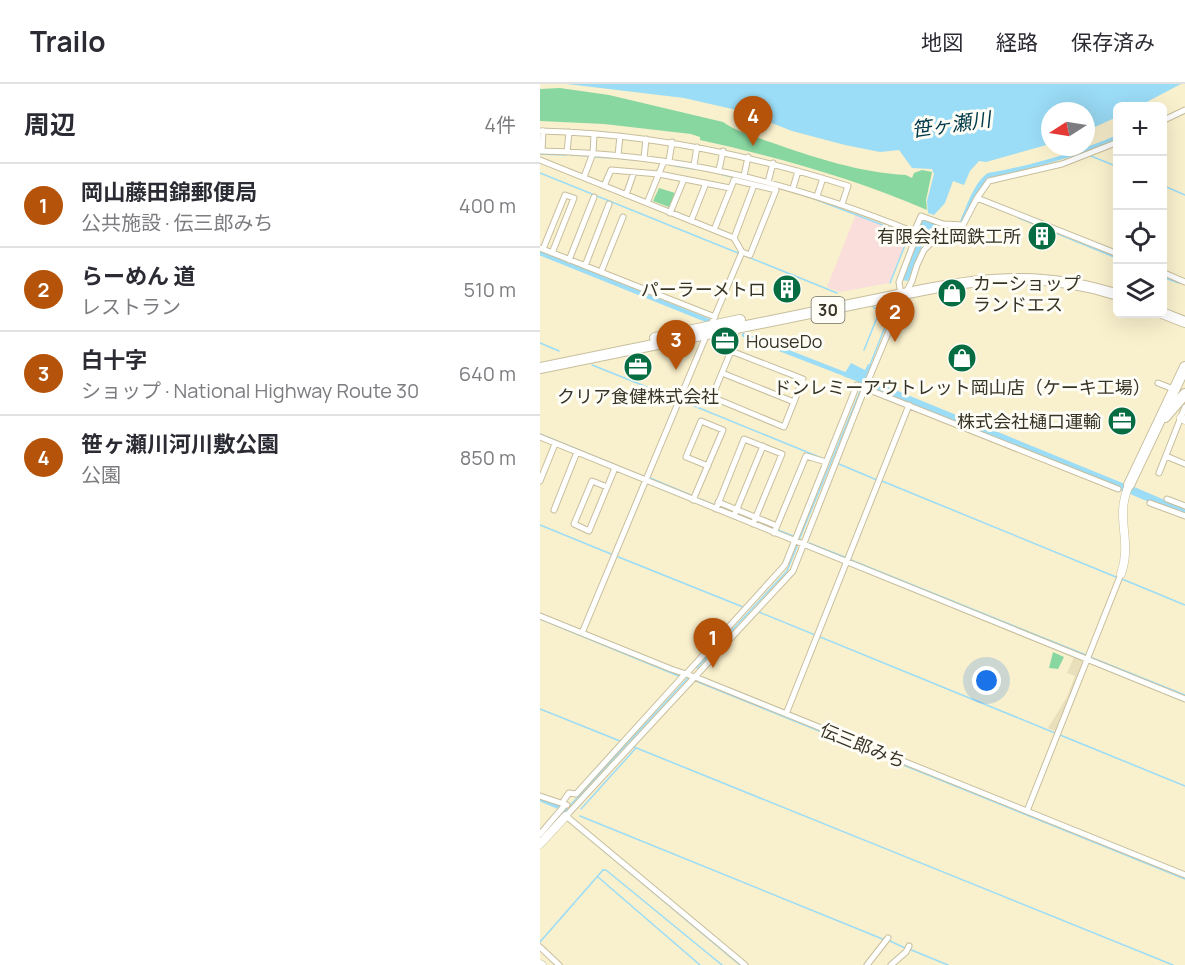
<!DOCTYPE html>
<html lang="ja">
<meta charset="utf-8">
<style>
body{margin:0;font-family:Manrope,"Noto Sans JP",sans-serif;background:#f7f7f7;color:#2b2b33}
.controls{position:absolute;right:18px;top:18px;display:grid;overflow:hidden;border-radius:9px;box-shadow:0 6px 24px #0002}
.controls button{width:54px;height:54px;display:grid;place-items:center;padding:0;border:0;border-bottom:2px solid #e1e1e2;background:#fff;color:#2b2b33;font:30px sans-serif}
.compass{position:absolute;left:501px;top:18px;width:54px;height:54px;border-radius:50%;background:#fff;box-shadow:0 6px 24px #0002;rotate:258deg}
.you{position:absolute;left:447px;top:597px;width:21px;height:21px;margin:-15px;border:4px solid #fff;border-radius:50%;background:#1a73e8;box-shadow:0 0 0 9px #1a73e833}
.badge{display:grid;place-items:center;width:39px;height:39px;border-radius:50%;background:#b45309;color:#fff;font-size:20px;font-weight:700}
.pin{position:absolute;translate:-50% -50px;filter:drop-shadow(0 2px 3px #0008)}
.pin::after{content:'';position:absolute;top:32px;width:21px;height:18px;background:inherit;clip-path:polygon(0 0,100% 0,50% 100%)}
.list{margin:0;padding:0;list-style:none}
h2{display:flex;justify-content:space-between;align-items:center;height:78px;margin:0;padding:0 24px;font-size:26px}
h2 small{font-size:20px;font-weight:400;color:#7c7c81}
.list li{display:grid;grid-template-columns:39px 1fr auto;gap:18px;align-items:center;box-sizing:border-box;height:84px;padding:0 24px;border-top:2px solid #e1e1e2}
.list b{display:block;font-size:22px;white-space:nowrap}
.list p{margin:0;font-size:20px;white-space:nowrap;color:#7c7c81}
.list em{font-size:20px;font-style:normal;color:#7c7c81}
.icon{flex:none;width:33px;height:33px;fill:none;stroke:currentColor;stroke-width:2;stroke-linecap:round;stroke-linejoin:round}
.map{position:relative;flex:none;width:645px;height:881px;overflow:hidden}
header{display:flex;align-items:center;gap:36px;box-sizing:border-box;height:84px;padding:0 30px;background:#fff;border-bottom:2px solid #e1e1e2}
header strong{font-size:28px}
nav{display:flex;gap:33px;margin-inline-start:auto;font-size:21px}
main{display:flex}
aside{flex:1;background:#fff}
.map>svg:first-child{display:block}
</style>
<header>
<strong>Trailo</strong>
<nav><a>地図</a><a>経路</a><a>保存済み</a></nav>
</header>
<main>
<aside>
<h2>周辺<small>4件</small></h2>
<ul class="list">
<li><span class="badge">1</span><div><b>岡山藤田錦郵便局</b><p>公共施設 · 伝三郎みち</p></div><em>400 m</em></li>
<li><span class="badge">2</span><div><b>らーめん 道</b><p>レストラン</p></div><em>510 m</em></li>
<li><span class="badge">3</span><div><b>白十字</b><p>ショップ · National Highway Route 30</p></div><em>640 m</em></li>
<li><span class="badge">4</span><div><b>笹ヶ瀬川河川敷公園</b><p>公園</p></div><em>850 m</em></li>
</ul>
</aside>
<div class="map">
<svg width="645" height="881" viewBox="0 0 645 881">
<rect width="100%" height="100%" fill="#f9f0cd"/>
<!-- commercial -->
<path fill="#f9dedb" d="M316 130 368 152 349 199 300 208 287 203Z"/>
<!-- green -->
<path fill="#88d7a1" d="M20 4 69 11 183 38C197 48 214 52 230 58 273 73 321 89 366 91L372 94 374 89 382 86 392 88 386 116 387 126C313 94 238 73 160 56V53L151 50 64 40 0 37V5Z
M119 104 135 109 129 123 113 117Z
M513 568 524 573 518 585 509 584Z"/>
<!-- sand -->
<path fill="#e9dfbb" d="M534 573 545 578 517 648 508 644 527 613 535 592 527 589Z"/>
<!-- water -->
<path fill="#9bdcf6" d="M27 0H641L599 22H578L577 33 546 47V27H510V60L446 78 439 77 430 87 424 101 413 97 405 119 394 131 388 129 387 117 394 90 392 85 372 84 359 66 340 68 305 61 252 47 201 27 144 14Z
M577 51V56C535 73 492 85 447 94L423 138 420 137C427 122 434 98 448 89 493 81 535 69 577 51Z
M478 133 577 173V175L477 134Z
M383 134 396 138 400 143 398 147 389 156 385 155 368 197 361 196 379 151 378 141Z
M311 279 325 286 328 280 332 282 324 300 303 292Z"/>
<g fill="none" stroke-linecap="round" stroke-linejoin="round">
<!-- stream -->
<path stroke="#9bdcf6" stroke-width="1.5" d="M0 70 26 71
M31 71 50 72
M551 72 578 83
M55 73 74 74
M82 75 98 76
M135 82 154 85
M0 89 198 169
M180 90 192 93
M622 101 645 111
M272 114 369 151 350 199
M203 171 297 209
M622 193 639 199
M333 223 339 226
M0 259 19 267
M324 266 342 221
M52 281 137 315
M330 281 352 225
M332 298 335 303
M142 317 284 375
M0 350 105 393
M299 380 337 396
M110 394 153 412
M342 397 576 493
M157 414 175 421
M179 422 233 444
M0 441 71 470
M238 446 253 452
M259 456 321 305
M269 459 307 474
M76 472 203 523
M311 476 546 571
M582 495 645 521
M219 528 515 649
M0 535 141 593
M550 573 645 611
M157 584 247 487 258 460
M158 598 645 795
M0 625 80 657
M520 651 645 702
M94 663 633 881
M41 725 96 664
M40 732 345 856
M28 737 200 881
M0 754 148 594
M58 793 160 881
M350 857 365 864
M0 858 63 786H66L182 881
M369 865 408 881"/>
<!-- canal -->
<path stroke="#9bdcf6" stroke-width="4.5" d="M0 169 169 237
M204 251 307 291
M0 715 26 726"/>
<!-- river -->
<path stroke="#9bdcf6" stroke-width="8" d="M330 300 584 404
M591 406 645 429"/>
<!-- street casing -->
<g stroke="#c7be9d" stroke-width="7">
<path id="street" d="M622 37 645 26
M0 47C106 49 207 70 308 102L302 120
M0 67C136 70 248 97 374 148
M2 67 3 47
M27 68 29 48
M78 71 80 52
M104 74 106 55
M0 76 194 154
M129 77 132 58
M154 81 157 63
M179 86 183 67
M204 92 208 73
M44 93 53 69 54 50
M228 98 233 79
M64 102 71 86 119 90 190 104
M253 104 258 87
M86 111 94 88
M277 112 283 94
M437 114 449 97 522 80 578 58
M107 119 124 77
M130 129 144 95
M151 137 166 99
M174 146 194 96 236 106 210 171 202 168 194 154 214 101
M0 164 175 233
M3 165 25 111 34 114 12 169
M29 176 54 113
M45 182 69 120
M61 188 83 133
M622 188 645 198
M361 211 359 198 376 153 374 148 381 132 403 140 423 141 437 114 578 170
M171 241 202 168
M191 267 263 295 244 343 172 313Z
M191 267 196 248V243
M182 289 254 318
M618 299 636 306
M0 353 645 615
M626 372 645 380
M619 389 645 323
M0 397 15 360
M67 403 52 397 34 440 49 447 75 384
M627 415 645 422
M153 416 183 346 161 337 146 373 168 382
M178 418 237 442
M610 419 645 432
M176 425 204 355 242 370 213 440
M14 426 37 368
M194 432 223 362
M234 449 266 372 286 378
M0 532 131 585 155 593 645 791
M42 549 166 252
M146 590 245 481 317 301 578 405
M246 630 369 321
M0 712 27 721
M23 720 24 716 29 709 36 710 145 590
M487 727 581 490
M0 750 25 721
M0 863 19 881
M205 881 26 732 253 487 325 304 361 218 372 197 377 181 384 166 398 152 403 140
M327 881 348 854
M351 881 366 868 369 862"/>
</g>
<!-- secondary casing -->
<g stroke="#c7be9d" stroke-width="9">
<path id="secondary" d="M641 334 645 336
M581 490C593 455 574 435 589 401
M0 760 26 732
M0 880 2 881"/>
</g>
<!-- highway casing -->
<g stroke="#c7be9d" stroke-width="12">
<path id="highway" d="M622 229 645 238
M115 254 200 236
M0 284 383 206C452 192 510 189 578 211
M625 333 645 310
M589 401 645 283"/>
</g>
<!-- street -->
<use href="#street" stroke="#fff" stroke-width="5"/>
<!-- secondary -->
<use href="#secondary" stroke="#fff" stroke-width="8"/>
<!-- highway -->
<use href="#highway" stroke="#fff" stroke-width="10"/>
</g>
<!-- icons -->
<defs>
<g id="building-disc" transform="scale(1.5)"><circle r="9.5" fill="#066c42" stroke="#fefdf6"/><path d="M-4-6H4V6H1V3H-1V6H-4ZM-2.5-4.3h1.7v1.8h-1.7ZM.8-4.3h1.7v1.8H.8ZM-2.5-1h1.7V.8h-1.7ZM.8-1h1.7V.8H.8Z" fill="#fff"/></g>
<g id="shop-disc" transform="scale(1.5)"><circle r="9.5" fill="#066c42" stroke="#fefdf6"/><path d="M-5-2.5h2.3a2.7 3.5 0 0 1 5.4 0H5L5.5 6h-11ZM-1.5-2.5h3a1.5 2.3 0 0 0-3 0Z" fill="#fff"/></g>
<g id="office-disc" transform="scale(1.5)"><circle r="9.5" fill="#066c42" stroke="#fefdf6"/><path d="M-6-3h4V-5.5h4V-3h4V5H-6ZM-1-4.5V-3h2v-1.5ZM-6 0V1H6V0Z" fill="#fff"/></g>
</defs>
<g fill-rule="evenodd">
<use href="#building-disc" x="502" y="152"/>
<use href="#building-disc" x="247" y="205"/>
<use href="#shop-disc" x="412" y="209"/>
<use href="#office-disc" x="185" y="257"/>
<use href="#shop-disc" x="422" y="274"/>
<use href="#office-disc" x="98" y="283"/>
<use href="#office-disc" x="582" y="337"/>
</g>
<g text-anchor="middle" dominant-baseline="central" stroke-width="6" stroke-linejoin="round" paint-order="stroke">
<!-- shield labels -->
<rect fill="#fefdf6" stroke="#737064" stroke-width="1.5" x="271.5" y="213" width="33" height="26" rx="4.5"/>
<g font-size="16" font-weight="bold" fill="#373426">
<text x="288" y="226">30</text>
</g>
<!-- poi labels -->
<g font-size="18" fill="#373426" stroke="#fefdf6" text-anchor="end">
<text x="481" y="152">有限会社岡鉄工所</text>
<text x="433" y="199" text-anchor="start">カーショップ<tspan x="433" dy="21">ランドエス</tspan></text>
<text x="226" y="205">パーラーメトロ</text>
<text x="206" y="257" text-anchor="start">HouseDo</text>
<text x="422" y="303" text-anchor="middle">ドンレミーアウトレット岡山店（ケーキ工場）</text>
<text x="98" y="312" text-anchor="middle">クリア食健株式会社</text>
<text x="561" y="337">株式会社樋口運輸</text>
</g>
<!-- street labels -->
<g font-size="18" fill="#373426" stroke="#fefdf6">
<text transform="translate(323 661) rotate(22)">伝三郎みち</text>
</g>
<!-- water labels -->
<g font-size="20" font-style="italic" fill="#00394a" stroke="#fefdf6">
<text transform="translate(411 40) rotate(-8)">笹ヶ瀬川</text>
</g>
</g>
</svg>
<div class="controls">
<button>+</button>
<button>−</button>
<button><svg class="icon" aria-label="locate" viewBox="0 0 24 24"><circle cx="12" cy="12" r="6"/><path d="M12 2v4M12 18v4M2 12h4M18 12h4"/></svg></button>
<button><svg class="icon" aria-label="layers" viewBox="0 0 24 24"><path d="M12 4l9 5-9 5-9-5zM3 14l9 5 9-5"/></svg></button>
</div>
<svg class="compass" viewBox="-18 -18 36 36"><path d="M0-13l5 13h-10z" fill="#e53935"/><path d="M0 13l5-13h-10z" fill="#7c7c81"/></svg>
<div class="you"></div>
<div class="pin badge" style="left:173px;top:584px">1</div>
<div class="pin badge" style="left:355px;top:258px">2</div>
<div class="pin badge" style="left:136px;top:286px">3</div>
<div class="pin badge" style="left:213px;top:62px">4</div>
</div>
</main>
